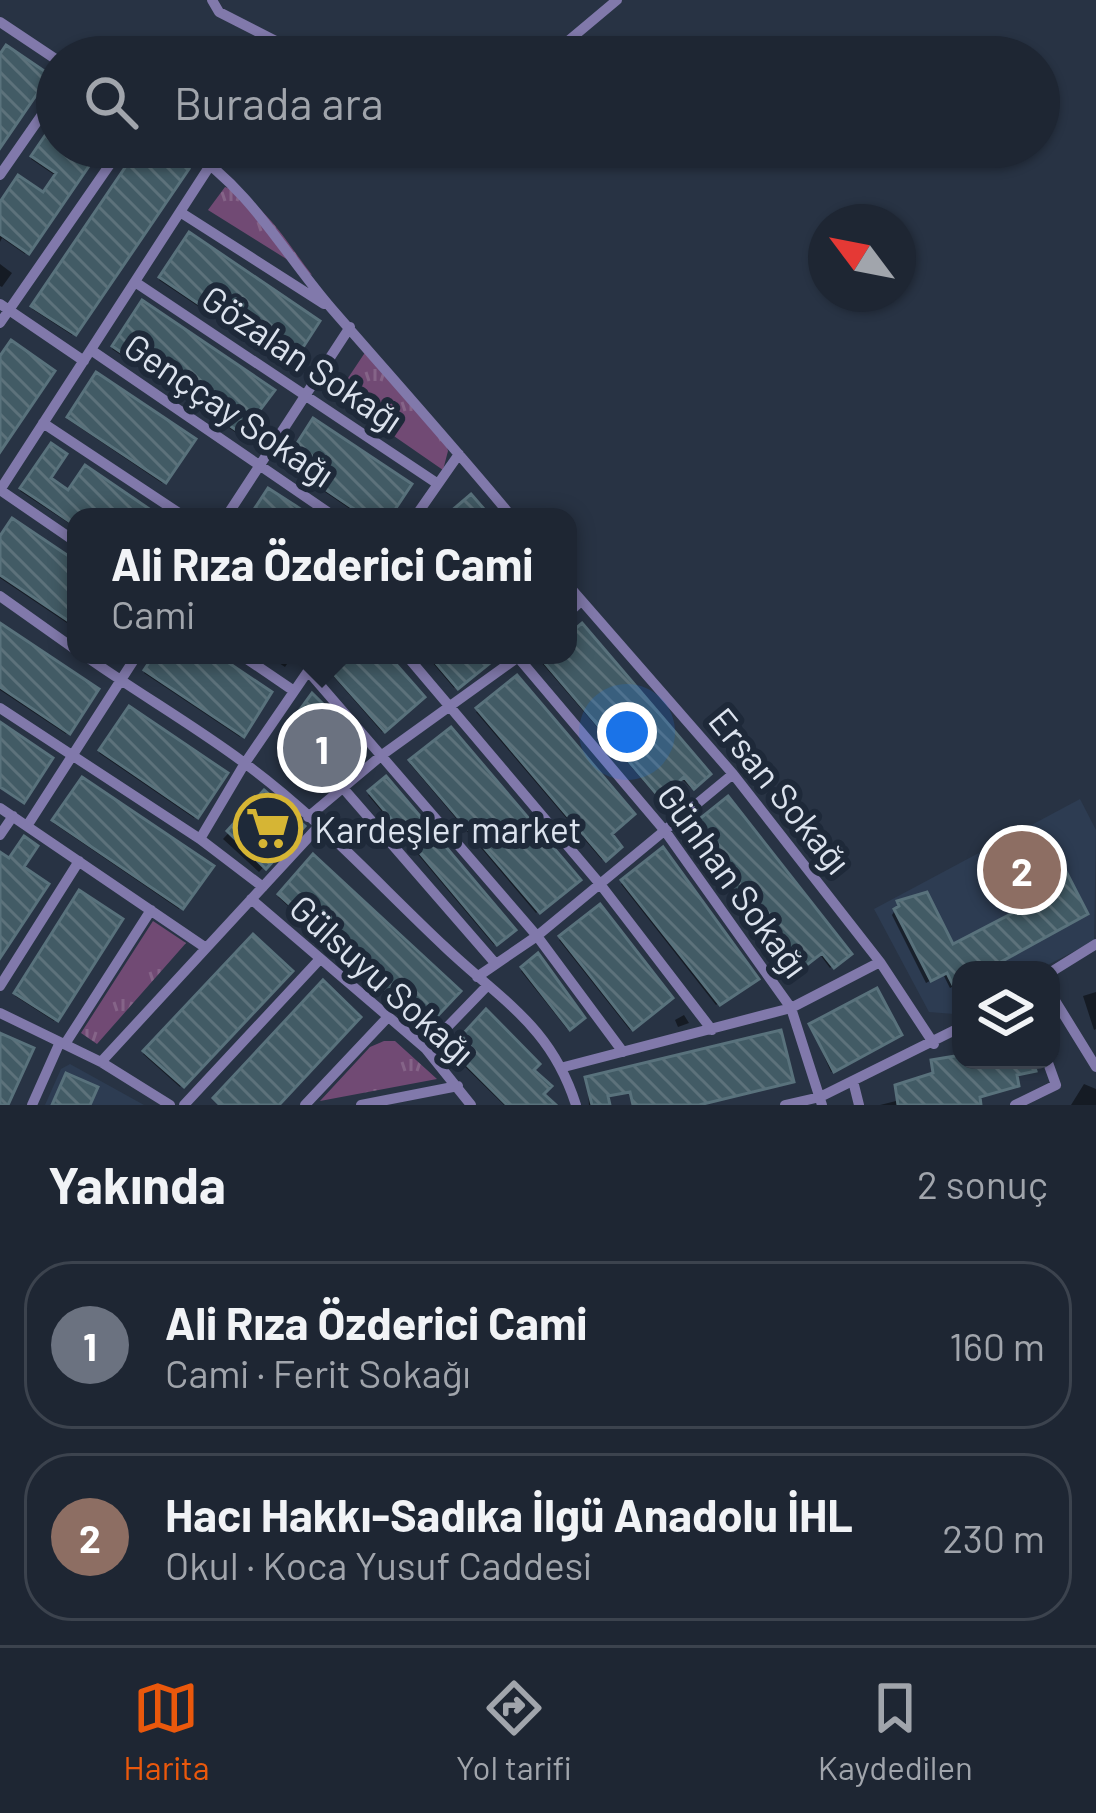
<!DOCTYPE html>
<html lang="tr">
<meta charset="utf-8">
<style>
body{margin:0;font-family:Barlow,sans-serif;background:#262e3b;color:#f1f3f6}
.controls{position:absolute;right:36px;bottom:36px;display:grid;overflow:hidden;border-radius:24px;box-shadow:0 3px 9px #0004}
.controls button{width:108px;height:108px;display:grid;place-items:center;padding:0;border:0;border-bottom:3px solid #3c434e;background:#1e2633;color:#f1f3f6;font:60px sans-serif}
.compass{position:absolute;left:808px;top:204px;width:108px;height:108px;border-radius:50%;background:#1e2633;box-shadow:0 3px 9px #0004;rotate:302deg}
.you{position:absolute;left:627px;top:732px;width:42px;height:42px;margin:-30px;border:9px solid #fff;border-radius:50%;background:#1a73e8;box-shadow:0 0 0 18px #1a73e833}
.badge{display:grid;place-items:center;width:78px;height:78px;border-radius:50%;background:#ea580c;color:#fff;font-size:39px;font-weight:700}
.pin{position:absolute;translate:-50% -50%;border:6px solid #fff;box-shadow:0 3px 12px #0006}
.popup{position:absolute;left:67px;top:508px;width:510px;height:156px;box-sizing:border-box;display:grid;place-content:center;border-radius:24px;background:#1e2633;filter:drop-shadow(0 3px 9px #0005);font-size:39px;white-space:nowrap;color:#a1a5ac}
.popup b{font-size:45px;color:#f1f3f6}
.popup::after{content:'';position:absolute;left:50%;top:100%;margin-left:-24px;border:24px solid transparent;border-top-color:#1e2633}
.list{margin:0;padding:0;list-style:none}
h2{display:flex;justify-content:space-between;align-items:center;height:156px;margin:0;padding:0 48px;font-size:51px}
h2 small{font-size:39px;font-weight:400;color:#a1a5ac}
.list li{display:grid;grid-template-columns:78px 1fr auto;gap:36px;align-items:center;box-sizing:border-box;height:168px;margin:0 24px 24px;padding:0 24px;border:3px solid #3c434e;border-radius:48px}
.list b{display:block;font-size:45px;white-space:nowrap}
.list p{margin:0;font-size:39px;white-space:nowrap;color:#a1a5ac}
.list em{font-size:39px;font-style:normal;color:#a1a5ac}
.icon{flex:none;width:66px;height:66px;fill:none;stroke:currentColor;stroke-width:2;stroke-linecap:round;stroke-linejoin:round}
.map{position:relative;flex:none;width:1096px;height:1105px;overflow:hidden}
.search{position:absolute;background:#1e2633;box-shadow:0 3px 9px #0004;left:36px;right:36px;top:36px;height:132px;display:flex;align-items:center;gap:30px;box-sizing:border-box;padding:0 42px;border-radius:66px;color:#a1a5ac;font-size:45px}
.sheet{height:540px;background:#1e2633}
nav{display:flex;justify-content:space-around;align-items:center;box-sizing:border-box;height:168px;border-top:3px solid #3c434e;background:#1e2633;font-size:33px;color:#a1a5ac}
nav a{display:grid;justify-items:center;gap:6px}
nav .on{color:#ea580c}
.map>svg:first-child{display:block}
</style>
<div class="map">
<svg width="1096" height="1105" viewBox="0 0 1096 1105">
<defs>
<pattern id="park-tufts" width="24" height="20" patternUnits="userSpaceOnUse" patternTransform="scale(3)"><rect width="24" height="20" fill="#714a74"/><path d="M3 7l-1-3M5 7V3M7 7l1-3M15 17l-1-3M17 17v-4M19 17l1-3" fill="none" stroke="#856488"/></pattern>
<pattern id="building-back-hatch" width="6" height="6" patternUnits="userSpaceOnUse" patternTransform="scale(3)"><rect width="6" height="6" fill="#425b65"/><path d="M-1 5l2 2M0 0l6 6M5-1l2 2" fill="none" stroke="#5d727b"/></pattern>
</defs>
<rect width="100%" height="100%" fill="#283344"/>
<!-- built -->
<path fill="#2d3c52" d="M1080 799 1096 830 1094 941 1038 970H961V1010L954 1014 929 1012 874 909Z
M70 1064 144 1105H45L61 1069Z"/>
<!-- park -->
<path fill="url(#park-tufts)" d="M225 187C262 198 289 246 312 275L208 210Z
M366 351 445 439 448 451 443 470 336 396Z
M153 921 186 943 97 1044 81 1033Z
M384 1041H395L437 1079 320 1101 370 1047Z"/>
<!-- shadow -->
<path fill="#0007" d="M57 122V147H98L25 254 2 238 0 242V205L43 195 56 176 31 159Z
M142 147H151L185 170 72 335 32 309Z
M190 236 316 322 287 366 159 280Z
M0 264 12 273 2 287 0 286Z
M143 304 270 391 238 434 112 349Z
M96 376 192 440 162 483 67 419Z
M314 422 387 517H362L285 465Z
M52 447 47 479 68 493 156 517H76V528L20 491Z
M0 539 76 565V629L0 578Z
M0 627 95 690 66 734 0 690Z
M582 627 707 774 691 788 680 777 657 797 541 662 549 655H568V639Z
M157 655H211L268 693 240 737 144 673Z
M267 655H293L285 667Z
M356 655H384L421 697 382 732 333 676Z
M426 655H494L454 688Z
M517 679 618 846 602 860 476 712Z
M129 710 223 774 194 818 99 753Z
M311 731 331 766 325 772 296 759Z
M450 731 577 880 536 913 410 764Z
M82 780 210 867 179 909 53 823Z
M386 780 512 929 494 945 368 795Z
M264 795 301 826 259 872 223 839Z
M728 800 848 953 830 968 818 952 795 971 687 833Z
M662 852 755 979 716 1005 621 884Z
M313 858 457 991 423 1027 278 897Z
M1056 858 1031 946 985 970H961V982L950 988 943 974 926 983 892 915 899 904 952 948 1032 907 1017 879Z
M79 894 119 920 54 1021 15 996Z
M599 908 669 998 630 1030 559 940Z
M253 938 289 971 180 1087 143 1054Z
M537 957 581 1017 567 1029 521 971Z
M1096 992V1029L1094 1030 1083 996Z
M486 1013 530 1071 540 1094 552 1105H504L450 1052Z
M684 1015 689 1023 678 1027 675 1020Z
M811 1027 896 1037 831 1072Z
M961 1058 1032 1070 1014 1076 977 1097 978 1105H880L896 1101V1088L933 1076 932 1063Z
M587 1079 791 1082 698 1105H632L629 1092 605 1097 607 1105H589Z
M1084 1084 1096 1089V1105H1071Z"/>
<!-- building -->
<path fill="url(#building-back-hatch)" stroke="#59727c" stroke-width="3" d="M6 45 50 75 0 148V54Z
M57 118V147H102L29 254 0 234V202L18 175 43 192 56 173 31 156Z
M139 147H156L189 169 76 335 31 306Z
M189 232 320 321 291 366 159 277Z
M142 300 275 390 242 434 112 346Z
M11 340 55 371 0 452V356Z
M96 372 196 439 166 483 67 417Z
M313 418 412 484 390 517H366L285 462Z
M51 443 67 454 51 478 68 490 85 465 161 517H76V526L35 498 20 488Z
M268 488 296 506 312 517H249Z
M471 494 491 517H444L456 507Z
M12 518 76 561V626L0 575V536Z
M0 623 99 689 70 734 0 687Z
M582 623 711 774 694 789 684 777 660 798 538 655H568V635Z
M154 655H217L272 692 244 737 144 670Z
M351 655H388L425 697 385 732 332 672Z
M429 655H500L458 689Z
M517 675 635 814 612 834 622 847 606 861 476 708Z
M312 693 327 708 316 724 299 711Z
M129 706 228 773 198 818 99 750Z
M0 722 53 758 24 803 0 787Z
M451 727 581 880 540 913 409 760Z
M310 728 344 742 333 768 299 753Z
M386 776 516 930 497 945 368 791Z
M82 777 214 866 183 909 52 820Z
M264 790 305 826 266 869 227 831Z
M728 796 852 954 834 968 822 953 799 971 687 829Z
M24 836 38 846 24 867 49 884 0 958V852L9 858Z
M663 847 759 979 720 1005 621 880Z
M313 854 461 991 427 1027 278 894Z
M1057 854 1088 914 986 970H961V983L954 987 947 973 931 981 894 909 899 906 897 901 927 892 953 944 1034 902 1019 873Z
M79 890 123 919 58 1021 14 993Z
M600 904 673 998 633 1030 559 936Z
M253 934 293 971 184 1087 143 1051Z
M538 953 585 1018 570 1030 521 967Z
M323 980 361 1017 279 1105H220L213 1098Z
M877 988 902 1035 834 1072 809 1024Z
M486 1009 540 1064 534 1070 552 1086 544 1094 556 1105H507L450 1048Z
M781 1030 794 1082 699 1105H633L630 1092 608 1096 610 1105H592L585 1077Z
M0 1033 34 1048 8 1105H0Z
M961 1055V1060H1033L1036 1071 1017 1075 1019 1086 980 1097 981 1105H898L895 1085 933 1073 931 1060Z
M66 1073 98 1087 90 1105H52Z"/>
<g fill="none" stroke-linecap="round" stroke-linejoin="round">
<!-- minor -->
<path stroke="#8179ab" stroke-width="10" d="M212 0 219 12 307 57
M0 22 57 60
M312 57 354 50 390 57
M549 57 617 0
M186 147C254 193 281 250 332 309 392 378 453 446 512 517
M405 147H406
M0 175 57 93
M180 212 324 304
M135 282 438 484
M0 304 84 361
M0 323 122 147
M91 350 335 517
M43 423 185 517
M0 490 211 164
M0 490 76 542
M226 517 350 327
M415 517 459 454
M568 585 733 774 880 962 934 1044
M0 596 76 650
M568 613 581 601
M84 655C136 692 192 724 243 762 316 815 379 885 445 947 502 1001 551 1026 576 1105
M241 655 294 691
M406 655 600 884 712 1030
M516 655 665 831 791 1008 822 1105
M308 671 537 936 623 1052
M0 708 200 839 263 887
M343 788 495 963
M0 808 206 948
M308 817 382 755 521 655
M27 826 137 655
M0 835 13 816
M200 839 245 763 319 655
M251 899 426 1049 471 1105
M1051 972 1096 944
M477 977 537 936 733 774
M0 986 79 861
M1051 994 1096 1067
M0 1013 101 1062 170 1105
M65 1044 151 910
M426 1049 487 986
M101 1062 318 827
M564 1067 791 1008 880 962
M853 1081 859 1105
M32 1105 60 1042
M184 1105 320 959
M305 1105 387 1018
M361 1105 458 1086
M785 1105 820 1097 961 1027
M1015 1105 1056 1085 1047 1060"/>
</g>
<!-- icons -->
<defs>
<g id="supermarket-ring" transform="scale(3.45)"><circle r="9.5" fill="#1e2939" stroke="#d6b534" stroke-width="1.5"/><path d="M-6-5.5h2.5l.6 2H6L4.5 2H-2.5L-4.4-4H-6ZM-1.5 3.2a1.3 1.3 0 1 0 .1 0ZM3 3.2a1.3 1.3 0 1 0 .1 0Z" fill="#d6b534"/></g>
</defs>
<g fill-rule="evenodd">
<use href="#supermarket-ring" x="268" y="828"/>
</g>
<g text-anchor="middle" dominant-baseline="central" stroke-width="12" stroke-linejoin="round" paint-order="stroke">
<!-- street labels -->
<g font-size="36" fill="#dce3ee" stroke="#1e2939">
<text transform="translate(303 358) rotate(34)">Gözalan Sokağı</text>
<text transform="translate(230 409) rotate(34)">Genççay Sokağı</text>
<text transform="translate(781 790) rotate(51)">Ersan Sokağı</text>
<text transform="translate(734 880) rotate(54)">Günhan Sokağı</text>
<text transform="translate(383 979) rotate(42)">Gülsuyu Sokağı</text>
</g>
<!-- poi labels -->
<g font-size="36" fill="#dce3ee" stroke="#1e2939" text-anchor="start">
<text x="314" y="828">Kardeşler market</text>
</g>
</g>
</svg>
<div class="controls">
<button><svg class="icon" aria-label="layers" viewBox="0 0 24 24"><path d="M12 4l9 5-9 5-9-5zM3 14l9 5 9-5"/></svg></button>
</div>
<svg class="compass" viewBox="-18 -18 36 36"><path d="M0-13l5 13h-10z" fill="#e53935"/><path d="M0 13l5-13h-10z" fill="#a1a5ac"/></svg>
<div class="you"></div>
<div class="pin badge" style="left:322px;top:748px;background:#6b7280">1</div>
<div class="popup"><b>Ali Rıza Özderici Cami</b>Cami</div>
<div class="pin badge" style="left:1022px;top:870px;background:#8d6e63">2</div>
<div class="search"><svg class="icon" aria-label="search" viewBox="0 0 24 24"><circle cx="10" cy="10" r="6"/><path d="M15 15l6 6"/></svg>Burada ara</div>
</div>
<section class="sheet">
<h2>Yakında<small>2 sonuç</small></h2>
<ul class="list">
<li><span class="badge" style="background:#6b7280">1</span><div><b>Ali Rıza Özderici Cami</b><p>Cami · Ferit Sokağı</p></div><em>160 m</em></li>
<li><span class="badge" style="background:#8d6e63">2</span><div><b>Hacı Hakkı-Sadıka İlgü Anadolu İHL</b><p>Okul · Koca Yusuf Caddesi</p></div><em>230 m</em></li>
</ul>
</section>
<nav>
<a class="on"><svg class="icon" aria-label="map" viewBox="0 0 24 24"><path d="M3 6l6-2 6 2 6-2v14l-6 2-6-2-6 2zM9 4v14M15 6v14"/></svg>Harita</a>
<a><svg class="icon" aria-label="directions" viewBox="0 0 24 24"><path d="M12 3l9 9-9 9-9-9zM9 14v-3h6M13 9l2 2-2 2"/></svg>Yol tarifi</a>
<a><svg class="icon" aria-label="saved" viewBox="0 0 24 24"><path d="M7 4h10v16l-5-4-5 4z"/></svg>Kaydedilen</a>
</nav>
